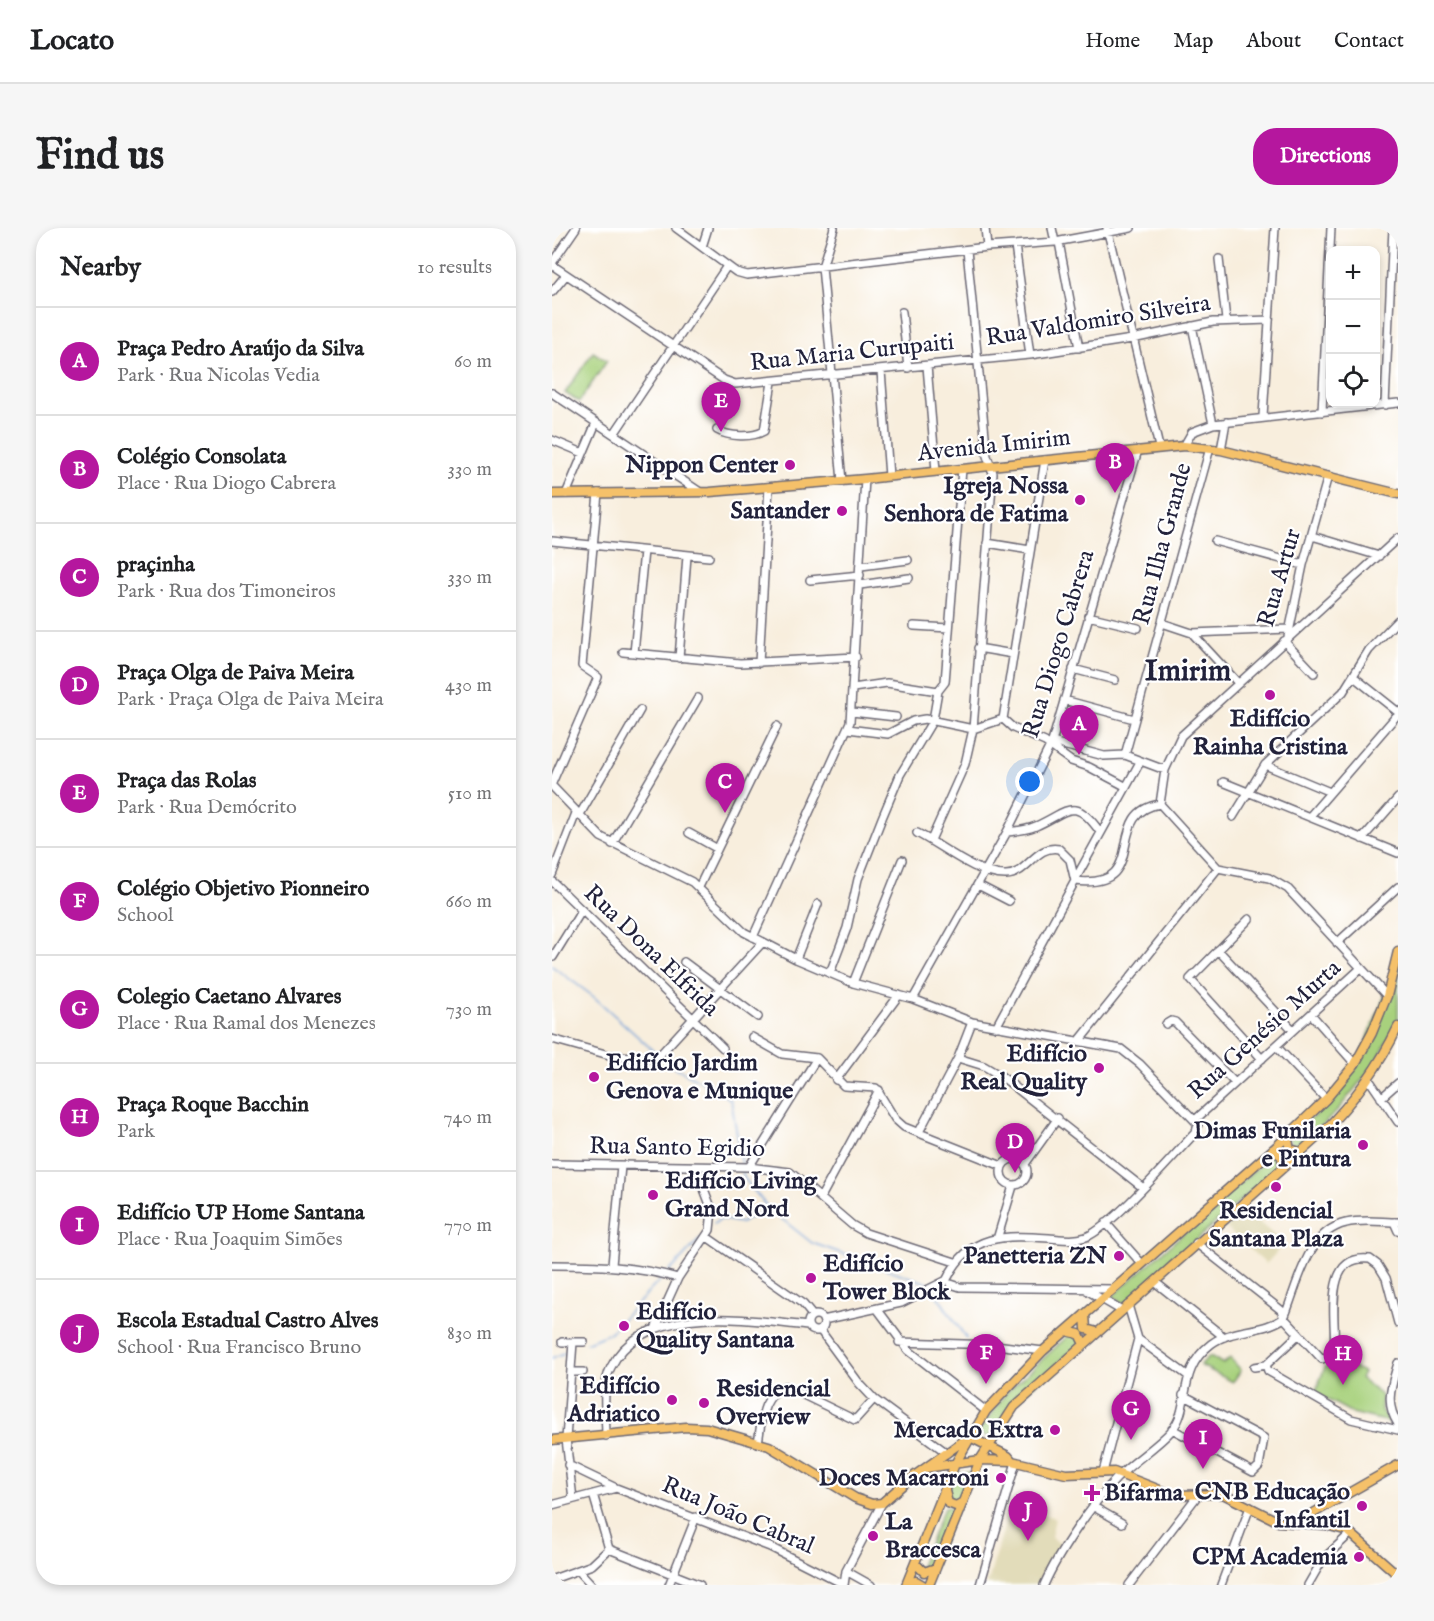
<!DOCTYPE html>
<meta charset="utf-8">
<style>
body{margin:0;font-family:"IM FELL English",serif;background:#f6f6f6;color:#202124}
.controls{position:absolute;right:18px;top:18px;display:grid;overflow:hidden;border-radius:12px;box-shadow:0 3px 9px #0003}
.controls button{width:54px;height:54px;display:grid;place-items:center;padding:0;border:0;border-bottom:2px solid #e0e0e0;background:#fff;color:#202124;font:30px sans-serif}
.you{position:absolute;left:478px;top:554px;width:21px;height:21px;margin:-15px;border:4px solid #fff;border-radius:50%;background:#1a73e8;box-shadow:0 0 0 9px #1a73e833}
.badge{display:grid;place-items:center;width:39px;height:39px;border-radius:50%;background:#b5179e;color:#fff;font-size:20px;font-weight:700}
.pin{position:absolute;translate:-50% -50px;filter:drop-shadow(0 2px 3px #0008)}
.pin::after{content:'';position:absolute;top:32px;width:21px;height:18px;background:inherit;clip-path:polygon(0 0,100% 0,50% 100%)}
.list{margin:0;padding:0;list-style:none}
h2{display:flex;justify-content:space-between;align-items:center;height:78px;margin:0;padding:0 24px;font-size:26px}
h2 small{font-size:20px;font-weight:400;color:#757577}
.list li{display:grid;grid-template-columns:39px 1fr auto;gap:18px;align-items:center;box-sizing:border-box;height:108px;padding:0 24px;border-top:2px solid #e0e0e0}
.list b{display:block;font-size:22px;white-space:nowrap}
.list p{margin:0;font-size:20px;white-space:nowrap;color:#757577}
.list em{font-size:20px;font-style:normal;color:#757577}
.icon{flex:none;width:33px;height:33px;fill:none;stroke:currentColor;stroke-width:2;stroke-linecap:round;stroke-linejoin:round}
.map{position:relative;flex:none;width:846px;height:1357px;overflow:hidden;border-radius:24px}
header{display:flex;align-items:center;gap:36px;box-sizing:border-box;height:84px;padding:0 30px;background:#fff;border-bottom:2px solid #e0e0e0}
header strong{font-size:28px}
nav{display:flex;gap:33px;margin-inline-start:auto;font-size:21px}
.intro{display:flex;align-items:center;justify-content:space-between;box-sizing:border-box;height:144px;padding:0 36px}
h1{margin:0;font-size:42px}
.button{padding:15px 27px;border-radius:24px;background:#b5179e;color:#fff;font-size:21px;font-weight:700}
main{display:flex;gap:36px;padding:0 36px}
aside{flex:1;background:#fff;border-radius:24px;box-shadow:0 3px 9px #0003}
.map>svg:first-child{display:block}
</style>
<header>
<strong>Locato</strong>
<nav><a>Home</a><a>Map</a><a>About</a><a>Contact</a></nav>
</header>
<div class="intro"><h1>Find us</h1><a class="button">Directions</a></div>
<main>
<aside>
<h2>Nearby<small>10 results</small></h2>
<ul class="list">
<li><span class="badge">A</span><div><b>Praça Pedro Araújo da Silva</b><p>Park · Rua Nicolas Vedia</p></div><em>60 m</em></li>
<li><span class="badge">B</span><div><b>Colégio Consolata</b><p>Place · Rua Diogo Cabrera</p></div><em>330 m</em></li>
<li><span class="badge">C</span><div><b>praçinha</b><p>Park · Rua dos Timoneiros</p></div><em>330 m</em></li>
<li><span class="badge">D</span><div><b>Praça Olga de Paiva Meira</b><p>Park · Praça Olga de Paiva Meira</p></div><em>430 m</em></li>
<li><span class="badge">E</span><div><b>Praça das Rolas</b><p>Park · Rua Demócrito</p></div><em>510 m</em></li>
<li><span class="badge">F</span><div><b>Colégio Objetivo Pionneiro</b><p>School</p></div><em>660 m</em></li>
<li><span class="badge">G</span><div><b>Colegio Caetano Alvares</b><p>Place · Rua Ramal dos Menezes</p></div><em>730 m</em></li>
<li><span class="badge">H</span><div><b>Praça Roque Bacchin</b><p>Park</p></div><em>740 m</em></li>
<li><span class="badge">I</span><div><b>Edifício UP Home Santana</b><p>Place · Rua Joaquim Simões</p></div><em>770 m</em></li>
<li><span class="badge">J</span><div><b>Escola Estadual Castro Alves</b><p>School · Rua Francisco Bruno</p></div><em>830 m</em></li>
</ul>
</aside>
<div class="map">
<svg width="846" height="1357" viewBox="0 0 846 1357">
<rect width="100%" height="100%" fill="#fff"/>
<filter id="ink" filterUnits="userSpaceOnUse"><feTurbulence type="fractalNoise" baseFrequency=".0167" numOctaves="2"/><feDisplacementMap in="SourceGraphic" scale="12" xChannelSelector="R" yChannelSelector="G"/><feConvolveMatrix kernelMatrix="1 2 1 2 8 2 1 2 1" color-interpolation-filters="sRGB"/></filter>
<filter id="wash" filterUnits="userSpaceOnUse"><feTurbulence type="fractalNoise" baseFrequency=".008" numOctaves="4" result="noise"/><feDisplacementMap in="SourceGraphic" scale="24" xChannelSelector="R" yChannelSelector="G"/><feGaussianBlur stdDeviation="1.35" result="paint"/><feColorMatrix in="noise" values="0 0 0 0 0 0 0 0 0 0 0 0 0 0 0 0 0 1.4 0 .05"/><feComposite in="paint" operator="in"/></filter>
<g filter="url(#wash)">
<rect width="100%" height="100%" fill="#f8eedd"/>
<!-- built -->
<path fill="#e2dcba" d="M694 983 732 1016 714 1036 674 1000Z
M459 1276 503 1290 499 1309 510 1317 496 1339 488 1357H435Z"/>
<!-- green -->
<path fill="#a8d17d" stroke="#657a5c" stroke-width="1.5" d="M41 124 55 133 27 174 13 165Z
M846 735V791L825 833 784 884 747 920 741 921 737 911 777 874 805 836Z
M722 925 726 928 728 937 576 1073 570 1076 561 1068Z
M518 1106 528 1111 527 1116 459 1178 437 1209 426 1205 454 1165Z
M658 1128 671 1136 678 1130 689 1142 681 1154 648 1137Z
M787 1132 811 1144 808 1150 830 1168 829 1182 837 1194 800 1185 763 1165 773 1139Z
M403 1244H419L406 1275 403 1276 395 1267Z
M392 1280 397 1279 403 1282 379 1341 368 1338Z"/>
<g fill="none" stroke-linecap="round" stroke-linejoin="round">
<!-- stream -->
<path stroke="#6d9ed8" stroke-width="1.5" d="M0 738 42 769 105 826
M109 829C130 847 157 854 179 872L190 936
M190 941 192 950 216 980 260 1015 378 1056
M162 996 168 991 189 995 216 980
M117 1044 149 1010
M382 1063 414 1110
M34 1115 58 1105 111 1049
M0 1130 19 1122"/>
</g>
</g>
<g filter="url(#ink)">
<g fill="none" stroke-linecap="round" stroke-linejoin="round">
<!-- minor casing -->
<g stroke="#6d6974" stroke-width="10">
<path id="minor" d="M124 0 184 44 195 47 435 19 503 14 579 0
M282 0 270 39 290 253
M433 0 435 19
M500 0 503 14
M555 0 607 219
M507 14 527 120
M463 17 478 127
M150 19 156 0
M667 31 674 92
M0 35 24 0
M0 37 172 152 183 156 478 127 580 111 661 94 717 92
M0 64 14 47
M350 84 356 140
M640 98 661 196
M375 138 384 243
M329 143 337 248
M0 165 148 264
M833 177 841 0
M770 184 779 0
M711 188 723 0
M165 202C177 209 200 210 212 203L220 154
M62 206 175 38
M0 212 31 225
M632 218 640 204 661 196 846 175
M669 222 674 194
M14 266 44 195
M760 308 827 328
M0 313 157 329
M663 313 751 337
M435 315 478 322
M309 338 356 332
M258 352 308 347
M308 357 357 350
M536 388 586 400
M610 395 640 405 737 401
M362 398 397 400
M640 405 686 455
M736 409 751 337 776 248
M732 413 762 445
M426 420 461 426
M71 424 188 435 304 429
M82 425 92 323
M127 430 135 328
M207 435 217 259
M521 441 563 452
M802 449 846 484
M301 460 335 455 386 463
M512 472 582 491
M300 484 344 489
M451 491 493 232
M296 501 336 506 361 493 373 491 421 501 451 491 461 500 493 514 519 533 537 539 573 558
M500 514 552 528 573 527 613 542
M573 527 658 220
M713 537 778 564
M671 554 846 625
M0 555 46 449 30 438 46 265
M0 558 49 609 140 654 192 704 244 731 301 755 361 771 420 794 569 821 588 836 646 896 644 904C621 928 561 998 534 1009 522 1013 510 1011 497 1010 454 1007 417 1005 395 1051
M27 588 88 482
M758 588 846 486
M681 589 713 537 791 464 817 422 846 392
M455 604C465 603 475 602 484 598 516 584 522 567 548 604
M137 605 164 620
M365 605C389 617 426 648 454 647 475 647 484 616 507 621L518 632 523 653
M810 611 846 570
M379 612 413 536 421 501 441 245 435 228 415 22
M60 616 146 470
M0 647 24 585
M524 650 588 534
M0 653 171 820
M523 653C601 662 549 585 608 576
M426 657 457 673
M147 659 225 498
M697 691 638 751 710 831
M201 709 298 494 313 251
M785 715 846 659
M666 722 741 802
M1 729 30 682
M244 731 266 676
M132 734 206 789
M278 745 295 700 306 651 330 590 348 547 381 492 386 463 393 454 410 241
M301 755 350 632
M835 768 736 661 717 650 666 640 608 576 613 542 629 508 846 310
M361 771 455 604 500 514 586 222
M759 786 803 836
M614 796 619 793 623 794 683 855
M444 799 523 653
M200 809 230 826 265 830 292 858 324 860 343 891 352 899 450 938
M0 811 57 827 104 831 211 714
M528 812 666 640
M724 818 774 871
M406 830 432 838 449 848 590 959
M816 850 846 894
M284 852 347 767
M829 870 846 855
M643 892 809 740
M367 904 406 830 420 794
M449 944a13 13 0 1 1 26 0a13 13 0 1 1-26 0Z
M0 936 197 939 238 944 300 997 314 1005 403 1034
M473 936 506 890
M197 939 265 830
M269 969 327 862
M842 994 846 1003
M554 995 590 1036
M446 1008 461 958
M155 1009 251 1076 260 1087
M644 1015 729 1082 732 1090 770 1131 782 1125C786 1100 767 1025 818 1031L826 1037 834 1050 846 1095
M0 1037C44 1037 83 1038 126 1050
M60 1037 69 938
M603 1054 672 1109
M399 1056 408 1059 561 1061
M536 1063 570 1083
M576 1077 586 1111
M326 1082 356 1122 434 1183
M256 1095a8 8 0 1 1 16 0a8 8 0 1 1-16 0Z
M271 1092 349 1075 393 1053
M103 1101 126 1050 158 1002 160 982 144 940
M268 1102 307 1155 322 1171 395 1225
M10 1114H32
M21 1114 14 1211 21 1271
M347 1114 444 1117 491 1123
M846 1135C840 1157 832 1174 846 1196
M714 1137 716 1143 799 1191 846 1202
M714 1137 747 1106
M702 1139 714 1137
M19 1144H31
M620 1201 701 1244 707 1238 712 1210 631 1167
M54 1208C54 1187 49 1158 59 1139 92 1073 198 1092 256 1098
M206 1215C210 1191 209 1169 233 1158L303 1192 322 1171
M16 1237 64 1260 218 1319 291 1356
M551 1244 586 1111 635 1147
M41 1266 57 1321 148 1357
M0 1277 64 1260
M542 1279 570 1295
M27 1343 40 1357
M294 1343 319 1357
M1 1351 40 1337 57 1321
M117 1357 144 1289
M292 1357 294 1343 330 1275
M428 1357 464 1234
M492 1357C506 1325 540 1276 564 1251 581 1233 604 1220 620 1202 640 1178 624 1143 659 1116 680 1100 711 1105 732 1090 746 1057 754 1004 794 995 810 991 829 994 846 994
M577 1357 646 1267
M669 1357 698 1279
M756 1357 771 1331 799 1305"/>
</g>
<!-- major casing -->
<g stroke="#6d6974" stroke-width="11">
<path id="major" d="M0 266 158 264 313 251 632 218 669 222 846 266
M735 908 738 921 749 924
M720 922 730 928 731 940
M533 1086 534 1101 545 1104
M514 1103 527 1106 532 1116
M418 1209 456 1228 460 1233
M0 1212 134 1199 155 1200 217 1218 303 1270 320 1276 330 1275 355 1253 417 1209
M374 1240 428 1232 460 1233 514 1246 562 1244 621 1267 671 1266 727 1294 774 1297 796 1303 846 1347
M393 1263 396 1275 404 1278 411 1274
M744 1295 846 1237
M363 1335 372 1344 384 1340
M355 1355 364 1353 371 1357
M354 1357 403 1236 434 1183 491 1123 725 918 774 871 803 836 820 805 835 768 846 723
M377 1357 428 1232 462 1179 769 906C801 874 827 839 846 799"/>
</g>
<!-- minor -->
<use href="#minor" stroke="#fff" stroke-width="7"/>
<!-- major -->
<use href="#major" stroke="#f5c16b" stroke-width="8"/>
</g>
</g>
<!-- markers -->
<g fill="#b5179e" stroke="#fff" stroke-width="2">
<circle cx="238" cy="237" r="6"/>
<circle cx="528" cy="272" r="6"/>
<circle cx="290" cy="283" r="6"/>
<circle cx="718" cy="467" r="6"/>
<circle cx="547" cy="840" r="6"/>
<circle cx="42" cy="849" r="6"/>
<circle cx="811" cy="917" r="6"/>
<circle cx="724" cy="959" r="6"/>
<circle cx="101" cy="967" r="6"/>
<circle cx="567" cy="1028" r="6"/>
<circle cx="259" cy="1050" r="6"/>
<circle cx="72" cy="1098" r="6"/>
<circle cx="120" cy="1172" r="6"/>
<circle cx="152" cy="1175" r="6"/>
<circle cx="503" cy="1202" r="6"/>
<circle cx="449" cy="1250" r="6"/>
<path d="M537 1256h6v6h6v6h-6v6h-6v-6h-6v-6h6z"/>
<circle cx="810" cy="1278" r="6"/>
<circle cx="321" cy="1308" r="6"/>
<circle cx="807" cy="1329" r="6"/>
</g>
<g text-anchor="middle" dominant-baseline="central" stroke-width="4.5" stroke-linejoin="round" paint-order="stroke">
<!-- street labels -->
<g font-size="24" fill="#22223b" stroke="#fff">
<text transform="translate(546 93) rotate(-9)">Rua Valdomiro Silveira</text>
<text transform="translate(300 125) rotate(-6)">Rua Maria Curupaiti</text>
<text transform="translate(442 218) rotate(-6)">Avenida Imirim</text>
<text transform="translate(611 316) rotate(-75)">Rua Ilha Grande</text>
<text transform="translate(728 350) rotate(-74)">Rua Artur</text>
<text transform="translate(507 416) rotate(-73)">Rua Diogo Cabrera</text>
<text transform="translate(99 723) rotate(44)">Rua Dona Elfrida</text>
<text transform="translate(713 802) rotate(-42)">Rua Genésio Murta</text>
<text transform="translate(125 920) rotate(1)">Rua Santo Egidio</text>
<text transform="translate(186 1288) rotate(23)">Rua João Cabral</text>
</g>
<!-- poi labels -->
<g font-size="24" font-weight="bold" fill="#22223b" stroke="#fff" text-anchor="end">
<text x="226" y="237">Nippon Center</text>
<text x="516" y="258">Igreja Nossa<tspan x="516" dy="28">Senhora de Fatima</tspan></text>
<text x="278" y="283">Santander</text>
<text x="718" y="491" text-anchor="middle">Edifício<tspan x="718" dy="28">Rainha Cristina</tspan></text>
<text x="535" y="826">Edifício<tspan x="535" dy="28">Real Quality</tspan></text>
<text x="54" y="835" text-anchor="start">Edifício Jardim<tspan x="54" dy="28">Genova e Munique</tspan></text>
<text x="799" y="903">Dimas Funilaria<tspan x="799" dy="28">e Pintura</tspan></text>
<text x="113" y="953" text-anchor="start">Edifício Living<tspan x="113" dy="28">Grand Nord</tspan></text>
<text x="724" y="983" text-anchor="middle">Residencial<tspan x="724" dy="28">Santana Plaza</tspan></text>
<text x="555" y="1028">Panetteria ZN</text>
<text x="271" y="1036" text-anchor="start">Edifício<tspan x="271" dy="28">Tower Block</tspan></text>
<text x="84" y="1084" text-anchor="start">Edifício<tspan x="84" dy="28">Quality Santana</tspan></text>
<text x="108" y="1158">Edifício<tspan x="108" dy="28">Adriatico</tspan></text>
<text x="164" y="1161" text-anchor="start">Residencial<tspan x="164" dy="28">Overview</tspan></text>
<text x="491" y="1202">Mercado Extra</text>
<text x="437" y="1250">Doces Macarroni</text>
<text x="798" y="1264">CNB Educação<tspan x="798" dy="28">Infantil</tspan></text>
<text x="552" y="1265" text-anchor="start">Bifarma</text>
<text x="333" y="1294" text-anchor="start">La<tspan x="333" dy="28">Braccesca</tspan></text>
<text x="795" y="1329">CPM Academia</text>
</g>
<!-- district labels -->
<g font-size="30" font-weight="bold" fill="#22223b" stroke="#fff">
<text x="636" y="444">Imirim</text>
</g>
</g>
</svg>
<div class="controls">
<button>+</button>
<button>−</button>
<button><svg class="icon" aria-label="locate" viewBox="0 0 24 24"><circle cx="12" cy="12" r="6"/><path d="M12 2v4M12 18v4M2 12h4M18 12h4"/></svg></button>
</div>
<div class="you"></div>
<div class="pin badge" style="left:527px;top:527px">A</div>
<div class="pin badge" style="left:563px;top:265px">B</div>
<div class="pin badge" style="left:173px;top:585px">C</div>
<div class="pin badge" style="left:463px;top:945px">D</div>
<div class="pin badge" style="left:169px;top:204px">E</div>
<div class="pin badge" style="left:434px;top:1156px">F</div>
<div class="pin badge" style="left:579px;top:1212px">G</div>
<div class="pin badge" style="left:791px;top:1157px">H</div>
<div class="pin badge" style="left:651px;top:1241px">I</div>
<div class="pin badge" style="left:476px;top:1313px">J</div>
</div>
</main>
